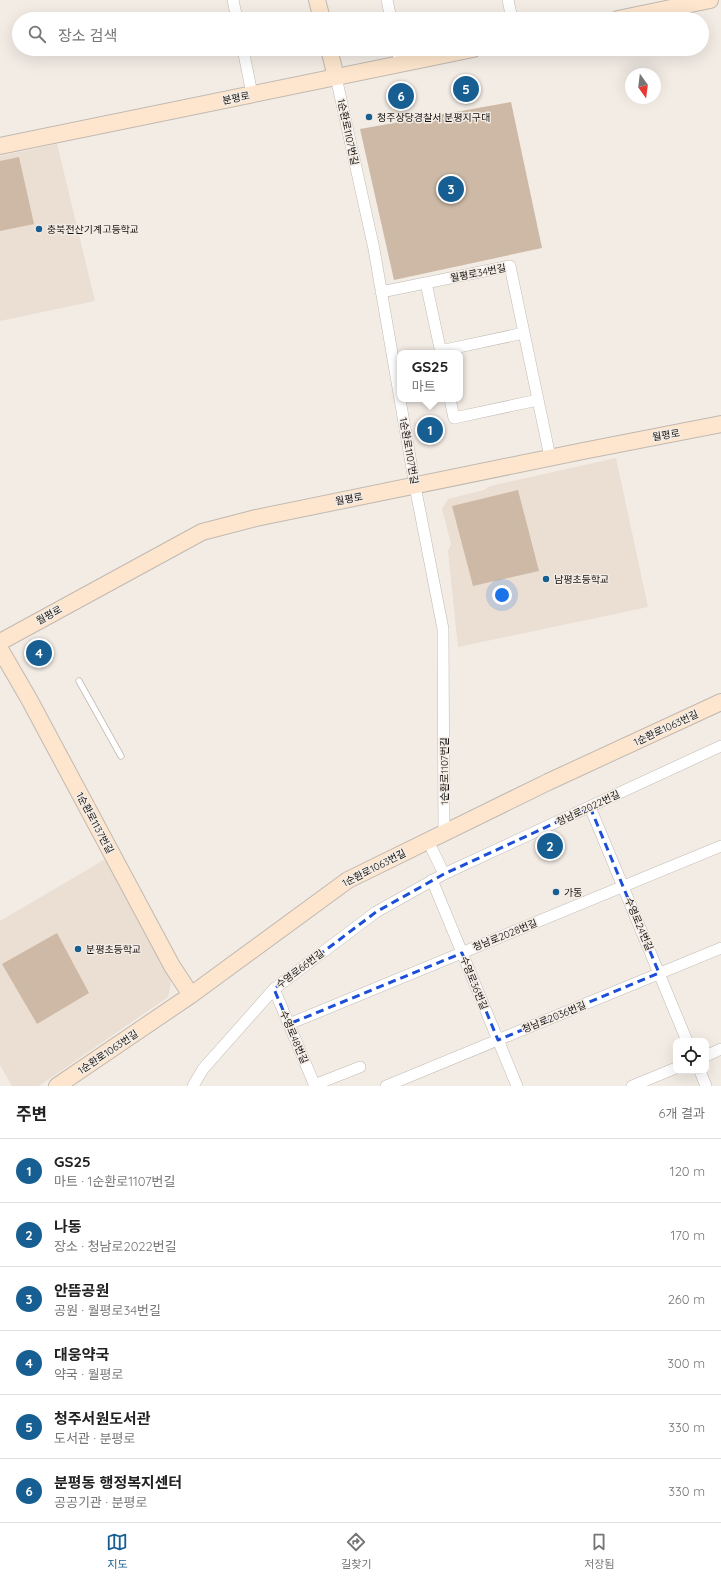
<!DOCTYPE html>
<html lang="ko">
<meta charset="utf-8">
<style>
body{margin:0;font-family:Quicksand,"Noto Sans KR",sans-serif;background:#f6f6f6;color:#222}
.controls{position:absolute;right:12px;bottom:12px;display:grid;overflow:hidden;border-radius:8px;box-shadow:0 4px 16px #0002}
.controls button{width:36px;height:36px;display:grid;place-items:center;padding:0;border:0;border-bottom:1px solid #e0e0e0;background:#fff;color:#222;font:20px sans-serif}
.compass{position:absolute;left:625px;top:68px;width:36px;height:36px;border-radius:50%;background:#fff;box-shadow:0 4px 16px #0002;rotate:166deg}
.you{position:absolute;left:502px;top:595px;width:14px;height:14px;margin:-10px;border:3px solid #fff;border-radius:50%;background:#1a73e8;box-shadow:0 0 0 6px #1a73e833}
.badge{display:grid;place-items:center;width:26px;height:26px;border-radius:50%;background:#175e92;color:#fff;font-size:13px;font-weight:700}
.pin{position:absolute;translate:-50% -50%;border:2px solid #fff;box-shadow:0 1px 4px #0006}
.popup{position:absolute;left:397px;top:350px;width:66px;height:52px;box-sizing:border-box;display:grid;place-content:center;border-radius:8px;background:#fff;filter:drop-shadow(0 1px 3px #0005);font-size:13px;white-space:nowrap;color:#767676}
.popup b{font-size:15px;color:#222}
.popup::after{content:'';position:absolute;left:50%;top:100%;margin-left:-8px;border:8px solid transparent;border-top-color:#fff}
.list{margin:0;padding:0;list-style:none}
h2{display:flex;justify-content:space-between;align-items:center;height:52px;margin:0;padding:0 16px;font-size:17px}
h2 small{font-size:13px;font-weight:400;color:#767676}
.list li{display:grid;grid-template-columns:26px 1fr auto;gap:12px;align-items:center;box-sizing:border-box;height:64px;padding:0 16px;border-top:1px solid #e0e0e0}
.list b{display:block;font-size:15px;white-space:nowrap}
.list p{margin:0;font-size:13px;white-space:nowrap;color:#767676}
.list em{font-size:13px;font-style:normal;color:#767676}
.icon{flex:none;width:22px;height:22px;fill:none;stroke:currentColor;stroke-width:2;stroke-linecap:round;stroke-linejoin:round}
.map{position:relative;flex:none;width:721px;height:1086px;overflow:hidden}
.search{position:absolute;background:#fff;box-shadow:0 4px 16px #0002;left:12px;right:12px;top:12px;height:44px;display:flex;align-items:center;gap:10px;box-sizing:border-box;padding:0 14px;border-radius:22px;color:#767676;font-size:15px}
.sheet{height:436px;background:#fff}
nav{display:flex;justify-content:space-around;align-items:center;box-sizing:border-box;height:56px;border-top:1px solid #e0e0e0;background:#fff;font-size:11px;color:#767676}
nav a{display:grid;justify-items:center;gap:2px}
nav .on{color:#175e92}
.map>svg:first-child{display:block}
</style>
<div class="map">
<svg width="721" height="1086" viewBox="0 0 721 1086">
<rect width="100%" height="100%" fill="#f3ece5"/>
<!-- built -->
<path fill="#ebded2" d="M57 144 95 301 0 321V156Z
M616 458 648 607 458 647 448 551 451 544 442 509 448 499 484 490 490 486Z
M109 857 172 977 168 997 39 1086H12L0 1065V921Z"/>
<!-- green -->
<path fill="#cdb9a6" d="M511 102 542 248 394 280 360 129Z
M19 157 34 224 0 231V161Z
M518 490 539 571 473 586 452 506Z
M57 933 89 993 37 1024 2 964Z"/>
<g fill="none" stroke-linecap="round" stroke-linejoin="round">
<!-- lane casing -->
<g stroke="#c0b9b2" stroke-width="7">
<path id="lane" d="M79 681 121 756"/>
</g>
<!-- street casing -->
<g stroke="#c0b9b2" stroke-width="12">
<path id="street" d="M233 0 237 19
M387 0 391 19
M508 0 512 19
M243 49 252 94
M397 49 400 64
M336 77 374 249 415 486 443 629 444 833
M426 283 441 353
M381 292 510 266 550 457
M440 351 524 333
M450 399 454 418 538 400
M590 807 687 1041
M428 841 444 874
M432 880 517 1086
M274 989 315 1086
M289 1024 721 846
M706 1056 721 1049
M700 1071 706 1086
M314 1085 360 1067
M193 1086 203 1069 274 989 376 912 444 874 721 746
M386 1086 721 948
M632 1086 676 1068"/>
</g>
<!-- secondary casing -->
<g stroke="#c0b9b2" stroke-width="18">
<path id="secondary" d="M317 0 322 19
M618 19 710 0
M329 49 336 77
M0 146 473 49
M0 642 202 532 256 518 583 451 721 424
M0 649 29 699 172 966 191 995
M57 1086 191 995 348 880 548 782 721 702"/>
</g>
<!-- lane -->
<use href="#lane" stroke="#fff" stroke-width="5.5"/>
<!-- street -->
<use href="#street" stroke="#fff" stroke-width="11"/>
<!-- secondary -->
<use href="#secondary" stroke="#fde6cd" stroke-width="16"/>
</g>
<!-- marked area -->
<path fill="none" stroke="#1d4ed8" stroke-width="3" stroke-dasharray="8 5" stroke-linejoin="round" d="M590 807 659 973 498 1040 462 953 289 1024 274 989 376 912 444 874Z"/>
<!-- markers -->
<g fill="#175e92" stroke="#f3ece5" stroke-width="1.5">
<circle cx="369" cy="117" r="4"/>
<circle cx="39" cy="229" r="4"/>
<circle cx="546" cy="579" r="4"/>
<circle cx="556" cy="892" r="4"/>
<circle cx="78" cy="949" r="4"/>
</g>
<g text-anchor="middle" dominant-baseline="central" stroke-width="3" stroke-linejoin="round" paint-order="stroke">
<!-- street labels -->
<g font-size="10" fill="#141210" stroke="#f3ece5">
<text transform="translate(236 98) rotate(-12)">분평로</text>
<text transform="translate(348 132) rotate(78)">1순환로1107번길</text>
<text transform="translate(478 273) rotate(-11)">월평로34번길</text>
<text transform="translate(666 435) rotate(-10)">월평로</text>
<text transform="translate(409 451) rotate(80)">1순환로1107번길</text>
<text transform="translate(349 499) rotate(-11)">월평로</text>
<text transform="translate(49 615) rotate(-29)">월평로</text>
<text transform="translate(666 728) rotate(-25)">1순환로1063번길</text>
<text transform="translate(444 771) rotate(-90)">1순환로1107번길</text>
<text transform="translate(588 808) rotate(-25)">청남로2022번길</text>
<text transform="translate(95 823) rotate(62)">1순환로1137번길</text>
<text transform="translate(374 868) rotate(-27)">1순환로1063번길</text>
<text transform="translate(639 924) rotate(67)">수영로24번길</text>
<text transform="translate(505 935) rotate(-22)">청남로2028번길</text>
<text transform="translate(300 969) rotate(-37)">수영로66번길</text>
<text transform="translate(474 983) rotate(68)">수영로36번길</text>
<text transform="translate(554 1017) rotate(-22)">청남로2036번길</text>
<text transform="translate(294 1037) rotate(67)">수영로48번길</text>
<text transform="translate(108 1052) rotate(-34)">1순환로1063번길</text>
</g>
<!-- poi labels -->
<g font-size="10" fill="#141210" stroke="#f3ece5" text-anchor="start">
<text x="377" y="117">청주상당경찰서 분평지구대</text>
<text x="47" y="229">충북전산기계고등학교</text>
<text x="554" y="579">남평초등학교</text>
<text x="564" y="892">가동</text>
<text x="86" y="949">분평초등학교</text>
</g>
</g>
</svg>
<div class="controls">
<button><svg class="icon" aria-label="locate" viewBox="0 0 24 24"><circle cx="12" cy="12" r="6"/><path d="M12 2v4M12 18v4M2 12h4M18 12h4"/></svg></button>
</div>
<svg class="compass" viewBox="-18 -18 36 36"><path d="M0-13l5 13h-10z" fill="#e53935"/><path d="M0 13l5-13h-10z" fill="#767676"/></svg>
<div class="you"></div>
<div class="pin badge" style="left:430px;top:430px">1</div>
<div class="popup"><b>GS25</b>마트</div>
<div class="pin badge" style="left:550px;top:846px">2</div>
<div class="pin badge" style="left:451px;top:189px">3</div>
<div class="pin badge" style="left:39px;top:653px">4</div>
<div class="pin badge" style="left:466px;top:89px">5</div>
<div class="pin badge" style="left:401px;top:96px">6</div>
<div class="search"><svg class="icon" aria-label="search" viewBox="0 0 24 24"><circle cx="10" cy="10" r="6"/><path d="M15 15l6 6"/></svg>장소 검색</div>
</div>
<section class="sheet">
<h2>주변<small>6개 결과</small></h2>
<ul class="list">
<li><span class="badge">1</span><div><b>GS25</b><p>마트 · 1순환로1107번길</p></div><em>120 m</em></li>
<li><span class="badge">2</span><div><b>나동</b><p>장소 · 청남로2022번길</p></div><em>170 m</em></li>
<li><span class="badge">3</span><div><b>안뜸공원</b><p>공원 · 월평로34번길</p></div><em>260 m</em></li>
<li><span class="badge">4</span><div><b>대웅약국</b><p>약국 · 월평로</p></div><em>300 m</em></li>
<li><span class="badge">5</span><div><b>청주서원도서관</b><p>도서관 · 분평로</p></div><em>330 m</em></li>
<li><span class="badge">6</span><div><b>분평동 행정복지센터</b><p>공공기관 · 분평로</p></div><em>330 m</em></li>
</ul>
</section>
<nav>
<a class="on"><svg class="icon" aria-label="map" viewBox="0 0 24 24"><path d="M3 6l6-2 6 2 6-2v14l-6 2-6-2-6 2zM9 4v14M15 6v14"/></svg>지도</a>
<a><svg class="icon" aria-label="directions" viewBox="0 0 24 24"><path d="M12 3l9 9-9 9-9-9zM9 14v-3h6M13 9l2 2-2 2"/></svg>길찾기</a>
<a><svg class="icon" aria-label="saved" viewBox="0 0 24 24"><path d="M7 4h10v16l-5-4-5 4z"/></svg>저장됨</a>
</nav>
